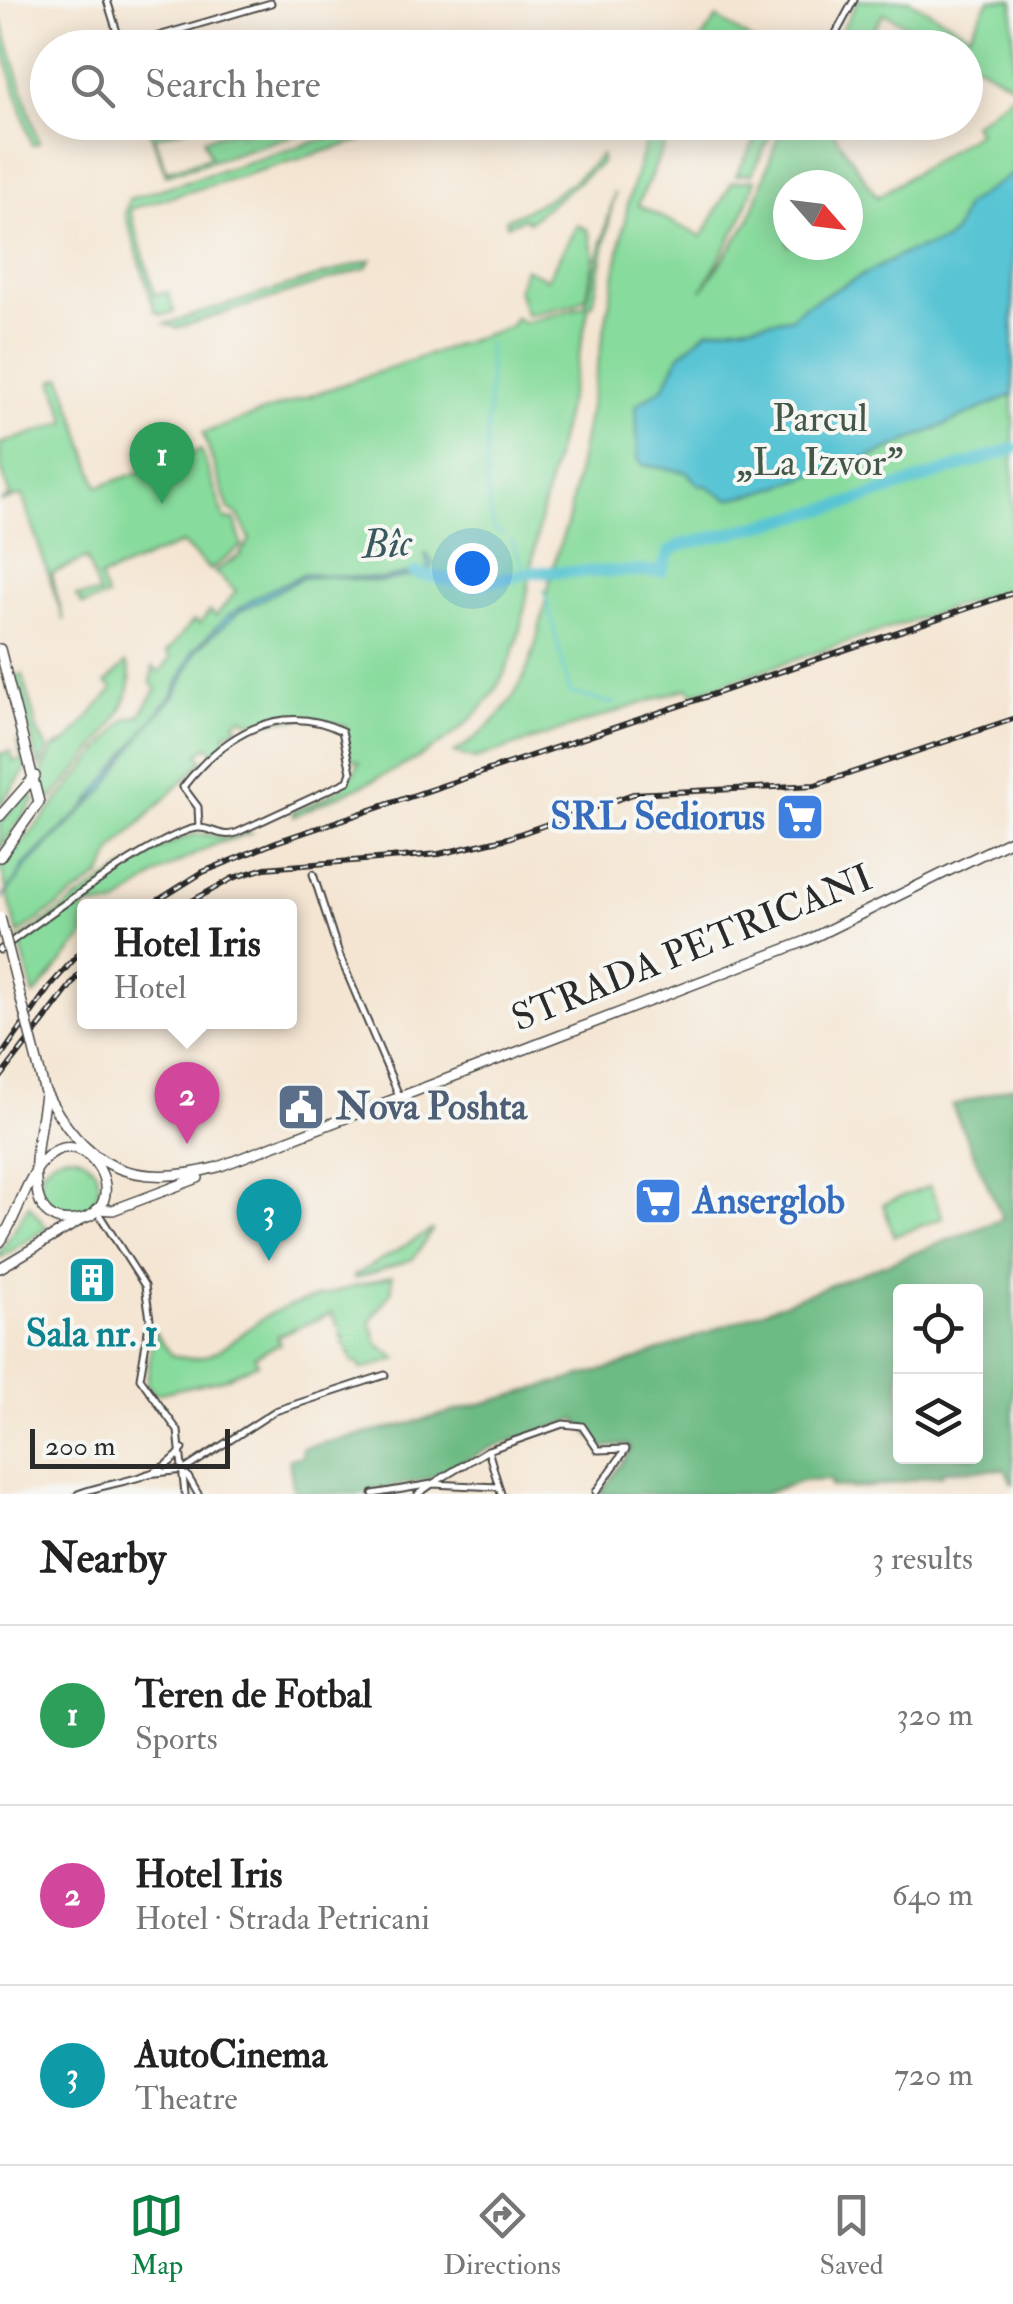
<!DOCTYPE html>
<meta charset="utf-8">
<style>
body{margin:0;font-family:"IM FELL Double Pica",serif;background:#f6f6f6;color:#222}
.controls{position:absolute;right:30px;bottom:30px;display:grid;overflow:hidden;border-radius:10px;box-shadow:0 5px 25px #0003}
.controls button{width:90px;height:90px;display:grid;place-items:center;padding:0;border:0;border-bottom:2px solid #e0e0e0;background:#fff;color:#222;font:50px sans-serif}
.compass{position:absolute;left:773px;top:170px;width:90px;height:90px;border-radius:50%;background:#fff;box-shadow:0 5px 25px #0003;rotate:118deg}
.scale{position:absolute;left:30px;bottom:25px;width:200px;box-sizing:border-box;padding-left:10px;border:5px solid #2b2b2b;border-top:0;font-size:28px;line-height:35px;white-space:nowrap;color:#2b2b2b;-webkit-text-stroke:8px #f6f6f2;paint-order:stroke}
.you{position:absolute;left:472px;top:568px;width:35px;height:35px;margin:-25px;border:8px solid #fff;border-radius:50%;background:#1a73e8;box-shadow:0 0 0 15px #1a73e833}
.badge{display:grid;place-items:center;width:65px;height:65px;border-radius:50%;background:#0b8043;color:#fff;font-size:32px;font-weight:700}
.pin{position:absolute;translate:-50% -82px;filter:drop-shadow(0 2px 5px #0008)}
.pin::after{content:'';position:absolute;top:52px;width:35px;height:30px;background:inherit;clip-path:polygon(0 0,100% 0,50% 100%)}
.popup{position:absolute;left:77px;top:899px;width:220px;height:130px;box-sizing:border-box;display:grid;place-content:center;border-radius:10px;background:#fff;filter:drop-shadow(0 2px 8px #0005);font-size:32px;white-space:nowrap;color:#767676}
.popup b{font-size:38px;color:#222}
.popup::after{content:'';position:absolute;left:50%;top:100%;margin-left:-20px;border:20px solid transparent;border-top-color:#fff}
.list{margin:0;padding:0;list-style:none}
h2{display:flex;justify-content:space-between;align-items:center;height:130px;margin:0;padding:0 40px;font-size:42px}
h2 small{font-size:32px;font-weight:400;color:#767676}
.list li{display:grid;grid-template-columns:65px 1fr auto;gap:30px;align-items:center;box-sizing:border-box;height:180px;padding:0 40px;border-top:2px solid #e0e0e0}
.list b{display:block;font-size:38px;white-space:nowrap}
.list p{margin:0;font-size:32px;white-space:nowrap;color:#767676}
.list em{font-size:32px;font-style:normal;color:#767676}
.icon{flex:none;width:55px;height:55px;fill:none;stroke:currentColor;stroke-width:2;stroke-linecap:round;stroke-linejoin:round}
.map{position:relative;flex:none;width:1013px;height:1494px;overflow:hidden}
.search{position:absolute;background:#fff;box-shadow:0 5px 25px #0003;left:30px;right:30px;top:30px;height:110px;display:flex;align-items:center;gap:25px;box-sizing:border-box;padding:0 35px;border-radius:55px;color:#767676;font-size:38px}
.sheet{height:670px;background:#fff}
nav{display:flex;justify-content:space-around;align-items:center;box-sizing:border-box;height:140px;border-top:2px solid #e0e0e0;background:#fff;font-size:28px;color:#767676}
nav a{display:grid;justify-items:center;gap:5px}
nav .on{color:#0b8043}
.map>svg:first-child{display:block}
</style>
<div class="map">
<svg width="1013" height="1494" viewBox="0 0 1013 1494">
<rect width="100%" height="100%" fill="#f6f6f2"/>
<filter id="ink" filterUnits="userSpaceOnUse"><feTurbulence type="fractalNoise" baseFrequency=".01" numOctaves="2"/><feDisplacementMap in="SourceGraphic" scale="20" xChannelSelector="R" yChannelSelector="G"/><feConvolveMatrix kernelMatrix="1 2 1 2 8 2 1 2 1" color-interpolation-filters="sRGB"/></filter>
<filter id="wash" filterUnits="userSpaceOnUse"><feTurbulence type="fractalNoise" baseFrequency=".0048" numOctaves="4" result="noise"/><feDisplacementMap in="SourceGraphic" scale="40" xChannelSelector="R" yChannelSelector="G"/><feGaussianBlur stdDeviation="2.25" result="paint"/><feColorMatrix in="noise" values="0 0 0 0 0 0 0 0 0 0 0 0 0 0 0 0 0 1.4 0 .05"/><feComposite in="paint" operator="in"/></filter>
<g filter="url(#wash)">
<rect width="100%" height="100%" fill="#f4e5d2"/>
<!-- green -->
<path fill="#87db9c" stroke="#598364" stroke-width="2.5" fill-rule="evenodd" d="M858 0H909L970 34 989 0H1013V85L966 58V48L946 47 884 13 862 47 832 48Z
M0 17 39 143 32 145 0 38Z
M717 18 757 44 755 47H696Z
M1013 94V587L692 694 688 688 475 759 454 753C554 690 530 615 568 522L629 199 651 123H674L638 205 702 237 732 182 755 180 742 218 702 290 749 221 783 123H827L877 197 978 132 973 124ZM788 185H848V245H788Z
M270 122 312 123 314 129 166 175 147 123H202L155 137 166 171 210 157 204 139 238 129 240 134Z
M375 123 413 125 130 209 155 295 168 292 174 312 163 315 155 311 125 213 129 199Z
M765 123H776L752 174 736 175Z
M601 155V163L528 222 525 218 507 225 506 219C545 203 572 185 601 155Z
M615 192 593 304 589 305C576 375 558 443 542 512 525 580 530 656 478 712 430 763 356 786 294 816L293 811C320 800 348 791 359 762L349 758 345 726 312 718 249 722 242 717 235 722 239 728 225 733 226 741 215 753 208 746 198 754 203 761 114 849 101 876 18 934 1 868 126 719 139 716 157 689 151 684 153 667 160 672 171 658 166 653 194 620 199 624 210 611 216 616 236 591 214 572 239 556 250 540 239 516 229 510 203 433 511 326 515 318 524 323 585 306Z
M577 225 588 230 594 256 587 296 576 304 526 315 518 289 525 268 547 279Z
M371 260 366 268 177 328 165 324Z
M62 377 98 487 201 450 225 519 235 520 242 546 210 570 182 543 100 578 107 597 83 605 76 596 99 594 87 558 51 574 64 621 22 495 0 502 10 496 0 465V444L67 422 53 380Z
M126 663C148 699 77 769 53 798L47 799 42 772 53 748 67 742 113 689 106 683Z
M23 675 38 733 48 749 39 767 16 676Z
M17 739 26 769 0 805V754L11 751 13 761 22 760Z
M26 793 35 799 0 849V823Z
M245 831 251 833 216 844 162 871 115 906H84V936L34 996 19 940C73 903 125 863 185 837 206 828 225 845 245 831Z
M39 1185a30 30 0 1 1 60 0a30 30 0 1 1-60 0Z
M930 1186 943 1218 894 1236 883 1204Z
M29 1205 47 1228 0 1258V1252Z
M433 1229 413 1259 354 1279V1276Z
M392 1276V1290L370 1322 378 1344 398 1359 361 1370 359 1363 354 1364 332 1313 277 1336 280 1344 254 1356 258 1363 223 1379 156 1394 147 1385 153 1330 172 1355C216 1372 245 1322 281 1309 317 1295 355 1287 392 1276Z"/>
<!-- forest -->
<path fill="#6dbb84" stroke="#4c7358" stroke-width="2.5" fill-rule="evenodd" d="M1013 1086V1485L1005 1469 942 1471V1475C905 1479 868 1493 830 1486L831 1480 803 1481 761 1494H600L631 1449 627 1444 602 1448 576 1419 491 1448 425 1480 359 1494H294L289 1459 303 1456 302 1448 412 1423 622 1365 1003 1219 952 1106ZM900 1292H976V1456H900Z"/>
<!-- water -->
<path fill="#59c4d4" stroke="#427880" stroke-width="2.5" d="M1013 173V395L878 454 758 493 728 499 705 485 700 486 686 472 643 465 638 459 636 405 664 387 679 356 708 330 791 318 804 306 905 253 945 241 955 231 965 205Z
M425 552 433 563 430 573 379 582 328 576 302 578 239 612 198 648 176 694 145 729 105 789 27 866 0 900 18 879 22 867 84 808 173 694 193 651 225 618 259 595 304 574 382 579 428 569Z"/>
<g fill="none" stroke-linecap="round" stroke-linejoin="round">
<!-- stream -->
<path stroke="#59c4d4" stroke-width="2.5" d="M487 343C496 406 475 467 495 530L502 534
M511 540 527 573
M546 579 547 571
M544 590 570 693 615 704"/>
<!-- river -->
<path stroke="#59c4d4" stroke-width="12" d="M415 573 474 585 533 572 662 571 669 552 678 546 846 504 1013 449"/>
</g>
</g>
<g filter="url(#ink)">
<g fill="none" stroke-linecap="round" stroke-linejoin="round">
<!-- street casing -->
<g stroke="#494744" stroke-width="9">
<path id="street" d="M107 0 122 48
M121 47 271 3
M828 48 854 0
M313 874 340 957 400 1098
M0 950C31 927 166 828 199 828 213 828 220 838 236 833L348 781 351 772 342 731C278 700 222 737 183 787L198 807 199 828
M97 1211 145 1286 150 1319 140 1378 178 1431 185 1494
M488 1450 501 1494
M147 1474 184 1470 275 1411 385 1375
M187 1475 198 1494
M78 1494C113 1480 159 1482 183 1449
M373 1494 432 1484 488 1450 563 1424 582 1426 598 1450 626 1449 596 1492
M418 1494 432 1484 498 1487"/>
</g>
<!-- primary casing -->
<g stroke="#494744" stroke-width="12">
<path id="primary" d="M0 649 39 802 0 857
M0 816 35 776
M44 1089C84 1168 132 1190 218 1167L806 941 1013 839
M97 1209 113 1210 198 1178
M0 1242C17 1218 24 1183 43 1161 86 1112 140 1212 75 1220 13 1229 42 1127 45 1094
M0 1268 79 1221"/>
</g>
<!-- street -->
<use href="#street" stroke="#fff" stroke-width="5"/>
<!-- primary -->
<use href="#primary" stroke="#fff" stroke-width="9"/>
<!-- rail casing -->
<g stroke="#2b2b2b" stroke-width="6">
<path id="rail" d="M149 906 203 872 276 842 1013 593
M183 906 233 878 265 868 439 854 508 838 633 794 815 785 1013 719
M0 1058 50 986 84 948
M0 1078 84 968"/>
</g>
<!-- rail -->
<use href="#rail" stroke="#f6f6f2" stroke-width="2.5" stroke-dasharray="8" stroke-linecap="butt"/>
<!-- primary-bridge casing -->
<g stroke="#494744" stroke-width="12" stroke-linecap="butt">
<path id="primary-bridge" d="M0 917 44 1089"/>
</g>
<!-- primary-bridge -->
<use href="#primary-bridge" stroke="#fff" stroke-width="9"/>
</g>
</g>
<!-- icons -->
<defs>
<g id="supermarket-square" transform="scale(2.5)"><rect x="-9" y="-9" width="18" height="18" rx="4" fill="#3f7fe0" stroke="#f6f6f2"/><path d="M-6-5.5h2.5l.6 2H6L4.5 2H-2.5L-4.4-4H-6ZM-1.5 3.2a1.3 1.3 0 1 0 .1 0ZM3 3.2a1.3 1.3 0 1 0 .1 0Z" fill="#fff"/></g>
<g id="civic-square" transform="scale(2.5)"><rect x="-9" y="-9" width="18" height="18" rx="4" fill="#5c6f8a" stroke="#f6f6f2"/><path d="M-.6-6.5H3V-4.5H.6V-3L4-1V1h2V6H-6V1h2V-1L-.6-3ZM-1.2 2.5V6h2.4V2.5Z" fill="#fff"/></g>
<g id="building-square" transform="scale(2.5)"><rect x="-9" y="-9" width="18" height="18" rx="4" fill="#0f9aa8" stroke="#f6f6f2"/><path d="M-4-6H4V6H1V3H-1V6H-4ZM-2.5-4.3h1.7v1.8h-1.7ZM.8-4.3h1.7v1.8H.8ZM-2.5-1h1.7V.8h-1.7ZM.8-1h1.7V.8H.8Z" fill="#fff"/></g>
</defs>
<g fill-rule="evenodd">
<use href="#supermarket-square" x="800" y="817"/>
<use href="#civic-square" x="301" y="1107"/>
<use href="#supermarket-square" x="658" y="1201"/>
<use href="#building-square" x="92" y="1280"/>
</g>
<g text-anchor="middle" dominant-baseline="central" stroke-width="8" stroke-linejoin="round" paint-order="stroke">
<!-- park labels -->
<g font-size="38" fill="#425747" stroke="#f6f6f2">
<text x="820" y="419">Parcul<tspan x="820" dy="44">„La Izvor”</tspan></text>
</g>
<!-- shop labels -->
<g font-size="38" font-weight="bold" fill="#366cbe" stroke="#f6f6f2" text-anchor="end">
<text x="765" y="817">SRL Sediorus</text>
<text x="693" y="1201" text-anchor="start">Anserglob</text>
</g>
<!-- street labels -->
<g font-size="38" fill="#2b2b2b" stroke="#f6f6f2">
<text transform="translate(692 948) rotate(-22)">STRADA PETRICANI</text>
</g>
<!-- service labels -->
<g font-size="38" font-weight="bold" fill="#4e5e75" stroke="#f6f6f2" text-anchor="start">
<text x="336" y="1107">Nova Poshta</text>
</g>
<!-- culture labels -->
<g font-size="38" font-weight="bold" fill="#0d838f" stroke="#f6f6f2">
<text x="92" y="1334">Sala nr. 1</text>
</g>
<!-- water labels -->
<g font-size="40" font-style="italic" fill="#39595e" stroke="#f6f6f2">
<text transform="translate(387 544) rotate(-3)">Bîc</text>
</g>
</g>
</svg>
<div class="controls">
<button><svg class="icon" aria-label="locate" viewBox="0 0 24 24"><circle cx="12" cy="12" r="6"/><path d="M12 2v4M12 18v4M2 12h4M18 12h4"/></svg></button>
<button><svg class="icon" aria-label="layers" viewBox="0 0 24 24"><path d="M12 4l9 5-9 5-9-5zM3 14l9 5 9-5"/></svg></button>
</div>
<svg class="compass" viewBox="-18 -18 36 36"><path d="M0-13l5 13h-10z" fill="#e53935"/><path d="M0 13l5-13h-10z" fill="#767676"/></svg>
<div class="scale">200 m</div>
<div class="you"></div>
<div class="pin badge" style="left:162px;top:504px;background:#2e9e5b">1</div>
<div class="pin badge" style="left:187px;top:1144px;background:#d1479c">2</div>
<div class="popup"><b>Hotel Iris</b>Hotel</div>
<div class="pin badge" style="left:269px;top:1261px;background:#0f9aa8">3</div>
<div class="search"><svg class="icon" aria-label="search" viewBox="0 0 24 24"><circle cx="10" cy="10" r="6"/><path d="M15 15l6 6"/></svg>Search here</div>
</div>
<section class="sheet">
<h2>Nearby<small>3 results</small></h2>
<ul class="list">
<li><span class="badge" style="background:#2e9e5b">1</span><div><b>Teren de Fotbal</b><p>Sports</p></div><em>320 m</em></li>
<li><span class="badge" style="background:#d1479c">2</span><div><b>Hotel Iris</b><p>Hotel · Strada Petricani</p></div><em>640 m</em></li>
<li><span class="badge" style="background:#0f9aa8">3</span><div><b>AutoCinema</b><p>Theatre</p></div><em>720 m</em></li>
</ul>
</section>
<nav>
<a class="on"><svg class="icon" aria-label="map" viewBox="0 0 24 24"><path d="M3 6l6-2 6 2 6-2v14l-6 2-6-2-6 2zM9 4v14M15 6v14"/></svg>Map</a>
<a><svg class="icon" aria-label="directions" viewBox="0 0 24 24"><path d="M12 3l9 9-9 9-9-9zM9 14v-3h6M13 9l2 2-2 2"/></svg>Directions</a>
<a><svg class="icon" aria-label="saved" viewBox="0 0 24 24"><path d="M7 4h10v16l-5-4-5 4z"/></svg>Saved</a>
</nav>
